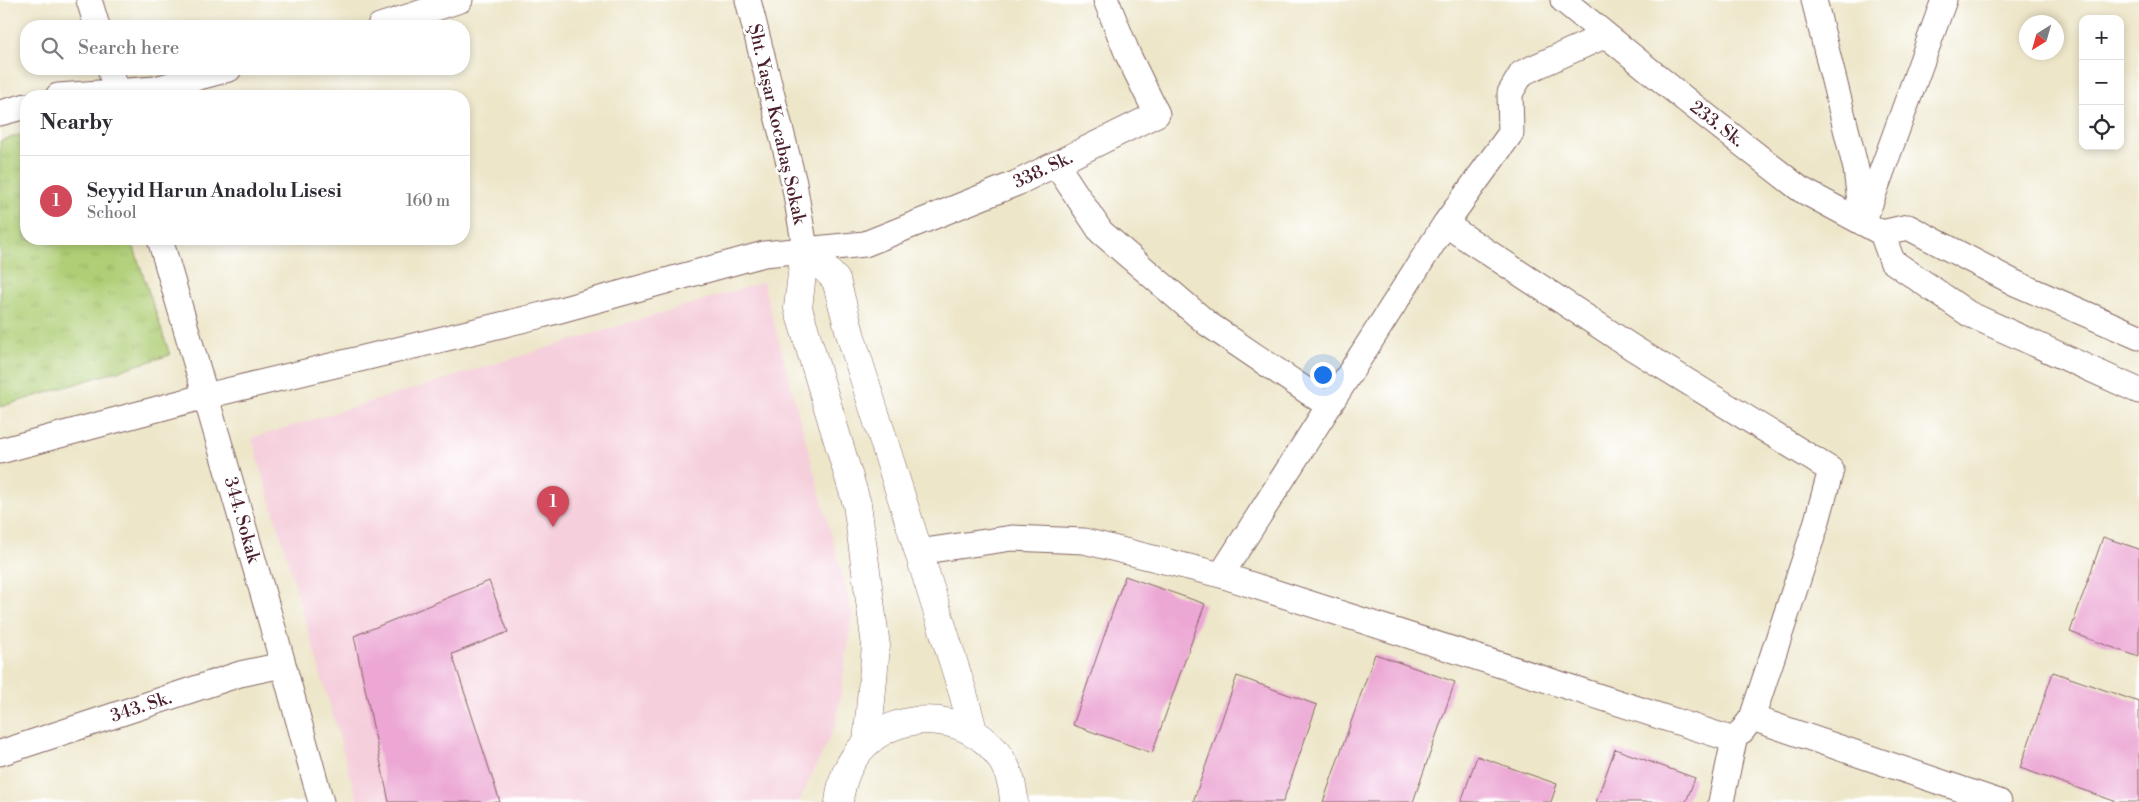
<!DOCTYPE html>
<meta charset="utf-8">
<style>
body{margin:0;font-family:"Libre Bodoni",serif;background:#f2f2f3;color:#2b2b33}
.controls{position:absolute;right:15px;top:15px;display:grid;overflow:hidden;border-radius:10px;box-shadow:0 2px 8px #0003}
.controls button{width:45px;height:45px;display:grid;place-items:center;padding:0;border:0;border-bottom:1px solid #e1e1e2;background:#fff;color:#2b2b33;font:25px sans-serif}
.compass{position:absolute;left:2019px;top:15px;width:45px;height:45px;border-radius:50%;background:#fff;box-shadow:0 2px 8px #0003;rotate:217deg}
.you{position:absolute;left:1322px;top:374px;width:18px;height:18px;margin:-12px;border:4px solid #fff;border-radius:50%;background:#1a73e8;box-shadow:0 0 0 8px #1a73e833}
.badge{display:grid;place-items:center;width:32px;height:32px;border-radius:50%;background:#d1495b;color:#fff;font-size:16px;font-weight:700}
.pin{position:absolute;translate:-50% -41px;filter:drop-shadow(0 1px 2px #0008)}
.pin::after{content:'';position:absolute;top:26px;width:18px;height:15px;background:inherit;clip-path:polygon(0 0,100% 0,50% 100%)}
.list{margin:0;padding:0;list-style:none}
h2{display:flex;justify-content:space-between;align-items:center;height:65px;margin:0;padding:0 20px;font-size:21px}
h2 small{font-size:16px;font-weight:400;color:#7c7c81}
.list li{display:grid;grid-template-columns:32px 1fr auto;gap:15px;align-items:center;box-sizing:border-box;height:90px;padding:0 20px;border-top:1px solid #e1e1e2}
.list b{display:block;font-size:19px;white-space:nowrap}
.list p{margin:0;font-size:16px;white-space:nowrap;color:#7c7c81}
.list em{font-size:16px;font-style:normal;color:#7c7c81}
.icon{flex:none;width:28px;height:28px;fill:none;stroke:currentColor;stroke-width:2;stroke-linecap:round;stroke-linejoin:round}
.map{position:relative;flex:none;width:2139px;height:802px;overflow:hidden}
.search{position:absolute;background:#fff;box-shadow:0 2px 8px #0003;left:20px;top:20px;width:450px;height:55px;display:flex;align-items:center;gap:12px;box-sizing:border-box;padding:0 18px;border-radius:20px;color:#7c7c81;font-size:19px}
.panel{position:absolute;background:#fff;box-shadow:0 2px 8px #0003;left:20px;top:90px;width:450px;height:155px;border-radius:20px}
.map>svg:first-child{display:block}
</style>
<div class="map">
<svg width="2139" height="802" viewBox="0 0 2139 802">
<defs>
<pattern id="park-tufts" width="24" height="20" patternUnits="userSpaceOnUse" patternTransform="scale(1.25)"><rect width="24" height="20" fill="#afce75"/><path d="M3 7l-1-3M5 7V3M7 7l1-3M15 17l-1-3M17 17v-4M19 17l1-3" fill="none" stroke="#98b065"/></pattern>
</defs>
<rect width="100%" height="100%" fill="#fff"/>
<filter id="ink" filterUnits="userSpaceOnUse"><feTurbulence type="fractalNoise" baseFrequency=".02" numOctaves="2"/><feDisplacementMap in="SourceGraphic" scale="10" xChannelSelector="R" yChannelSelector="G"/><feConvolveMatrix kernelMatrix="1 2 1 2 8 2 1 2 1" color-interpolation-filters="sRGB"/></filter>
<filter id="wash" filterUnits="userSpaceOnUse"><feTurbulence type="fractalNoise" baseFrequency=".0096" numOctaves="4" result="noise"/><feDisplacementMap in="SourceGraphic" scale="20" xChannelSelector="R" yChannelSelector="G"/><feGaussianBlur stdDeviation="1.12" result="paint"/><feColorMatrix in="noise" values="0 0 0 0 0 0 0 0 0 0 0 0 0 0 0 0 0 1.4 0 .05"/><feComposite in="paint" operator="in"/></filter>
<g filter="url(#wash)">
<rect width="100%" height="100%" fill="#ede6c9"/>
<!-- built -->
<path fill="#f5cfdc" d="M763 282 853 615 836 724 799 802H358L252 438Z"/>
<!-- park -->
<path fill="url(#park-tufts)" stroke="#7c7650" d="M26 133V239H131L170 355 0 407V141Z"/>
<g id="blocks">
<!-- building -->
<path fill="#eca7d4" d="M2103 537 2139 549V657L2070 632Z
M1125 576 1205 604 1152 753 1073 725Z
M489 581 508 632 452 654 500 802H389L354 636Z
M1375 654 1455 682 1413 802H1323Z
M2053 672 2139 702V802H2117L2020 768Z
M1237 676 1317 705 1283 802H1193Z
M1615 749 1695 778 1686 802H1596Z
M1477 756 1557 784 1551 802H1461Z"/>
</g>
</g>
<g filter="url(#ink)">
<use href="#blocks" fill-opacity="0" stroke="#836562" stroke-width="1"/>
<g fill="none" stroke-linecap="round" stroke-linejoin="round">
<!-- street casing -->
<g stroke="#836562" stroke-width="27">
<path id="street" d="M89 0 97 26
M748 0 794 183 805 248
M1563 0 1686 100 1800 189 1882 233
M1814 0 1856 169 1862 218
M380 26 460 0
M110 69 118 96
M58 96 155 89 229 69
M0 113 26 106
M1056 164 1101 232 1208 324 1329 406
M1863 223 1944 0
M1445 224 1633 348 1831 470 1815 528 1752 718
M1882 233 1892 261 1969 314 2139 391
M1882 233 1908 227 2015 283 2139 337
M160 239 275 635 321 802
M0 451 206 396 542 315 764 254 865 244 1017 183 1157 114 1128 55 1106 0
M918 552 1012 538 1084 541 1221 575 1734 740 1721 802
M1221 575 1445 224 1511 133 1510 93 1522 73 1606 35
M1742 731 1752 718 1999 802
M0 753 240 674 283 665"/>
</g>
<!-- secondary casing -->
<g stroke="#836562" stroke-width="29">
<path id="secondary" d="M805 248 836 280 851 337 963 693 974 734
M805 248 798 308 857 504 876 646 867 743
M839 802C851 689 1009 697 1014 802"/>
</g>
<!-- street -->
<use href="#street" stroke="#fff" stroke-width="25"/>
<!-- secondary -->
<use href="#secondary" stroke="#fff" stroke-width="28"/>
</g>
</g>
<g text-anchor="middle" dominant-baseline="central" stroke-width="5" stroke-linejoin="round" paint-order="stroke">
<!-- street labels -->
<g font-size="18" fill="#4a1f2b" stroke="#fff">
<text transform="translate(777 124) rotate(77)">Şht. Yaşar Kocabaş Sokak</text>
<text transform="translate(1717 124) rotate(38)">233. Sk.</text>
<text transform="translate(1043 170) rotate(-25)">338. Sk.</text>
<text transform="translate(242 520) rotate(74)">344. Sokak</text>
<text transform="translate(141 707) rotate(-18)">343. Sk.</text>
</g>
</g>
</svg>
<div class="controls">
<button>+</button>
<button>−</button>
<button><svg class="icon" aria-label="locate" viewBox="0 0 24 24"><circle cx="12" cy="12" r="6"/><path d="M12 2v4M12 18v4M2 12h4M18 12h4"/></svg></button>
</div>
<svg class="compass" viewBox="-18 -18 36 36"><path d="M0-13l5 13h-10z" fill="#e53935"/><path d="M0 13l5-13h-10z" fill="#7c7c81"/></svg>
<div class="you"></div>
<div class="pin badge" style="left:553px;top:527px">1</div>
<div class="search"><svg class="icon" aria-label="search" viewBox="0 0 24 24"><circle cx="10" cy="10" r="6"/><path d="M15 15l6 6"/></svg>Search here</div>
<section class="panel">
<h2>Nearby<small></small></h2>
<ul class="list">
<li><span class="badge">1</span><div><b>Seyyid Harun Anadolu Lisesi</b><p>School</p></div><em>160 m</em></li>
</ul>
</section>
</div>
